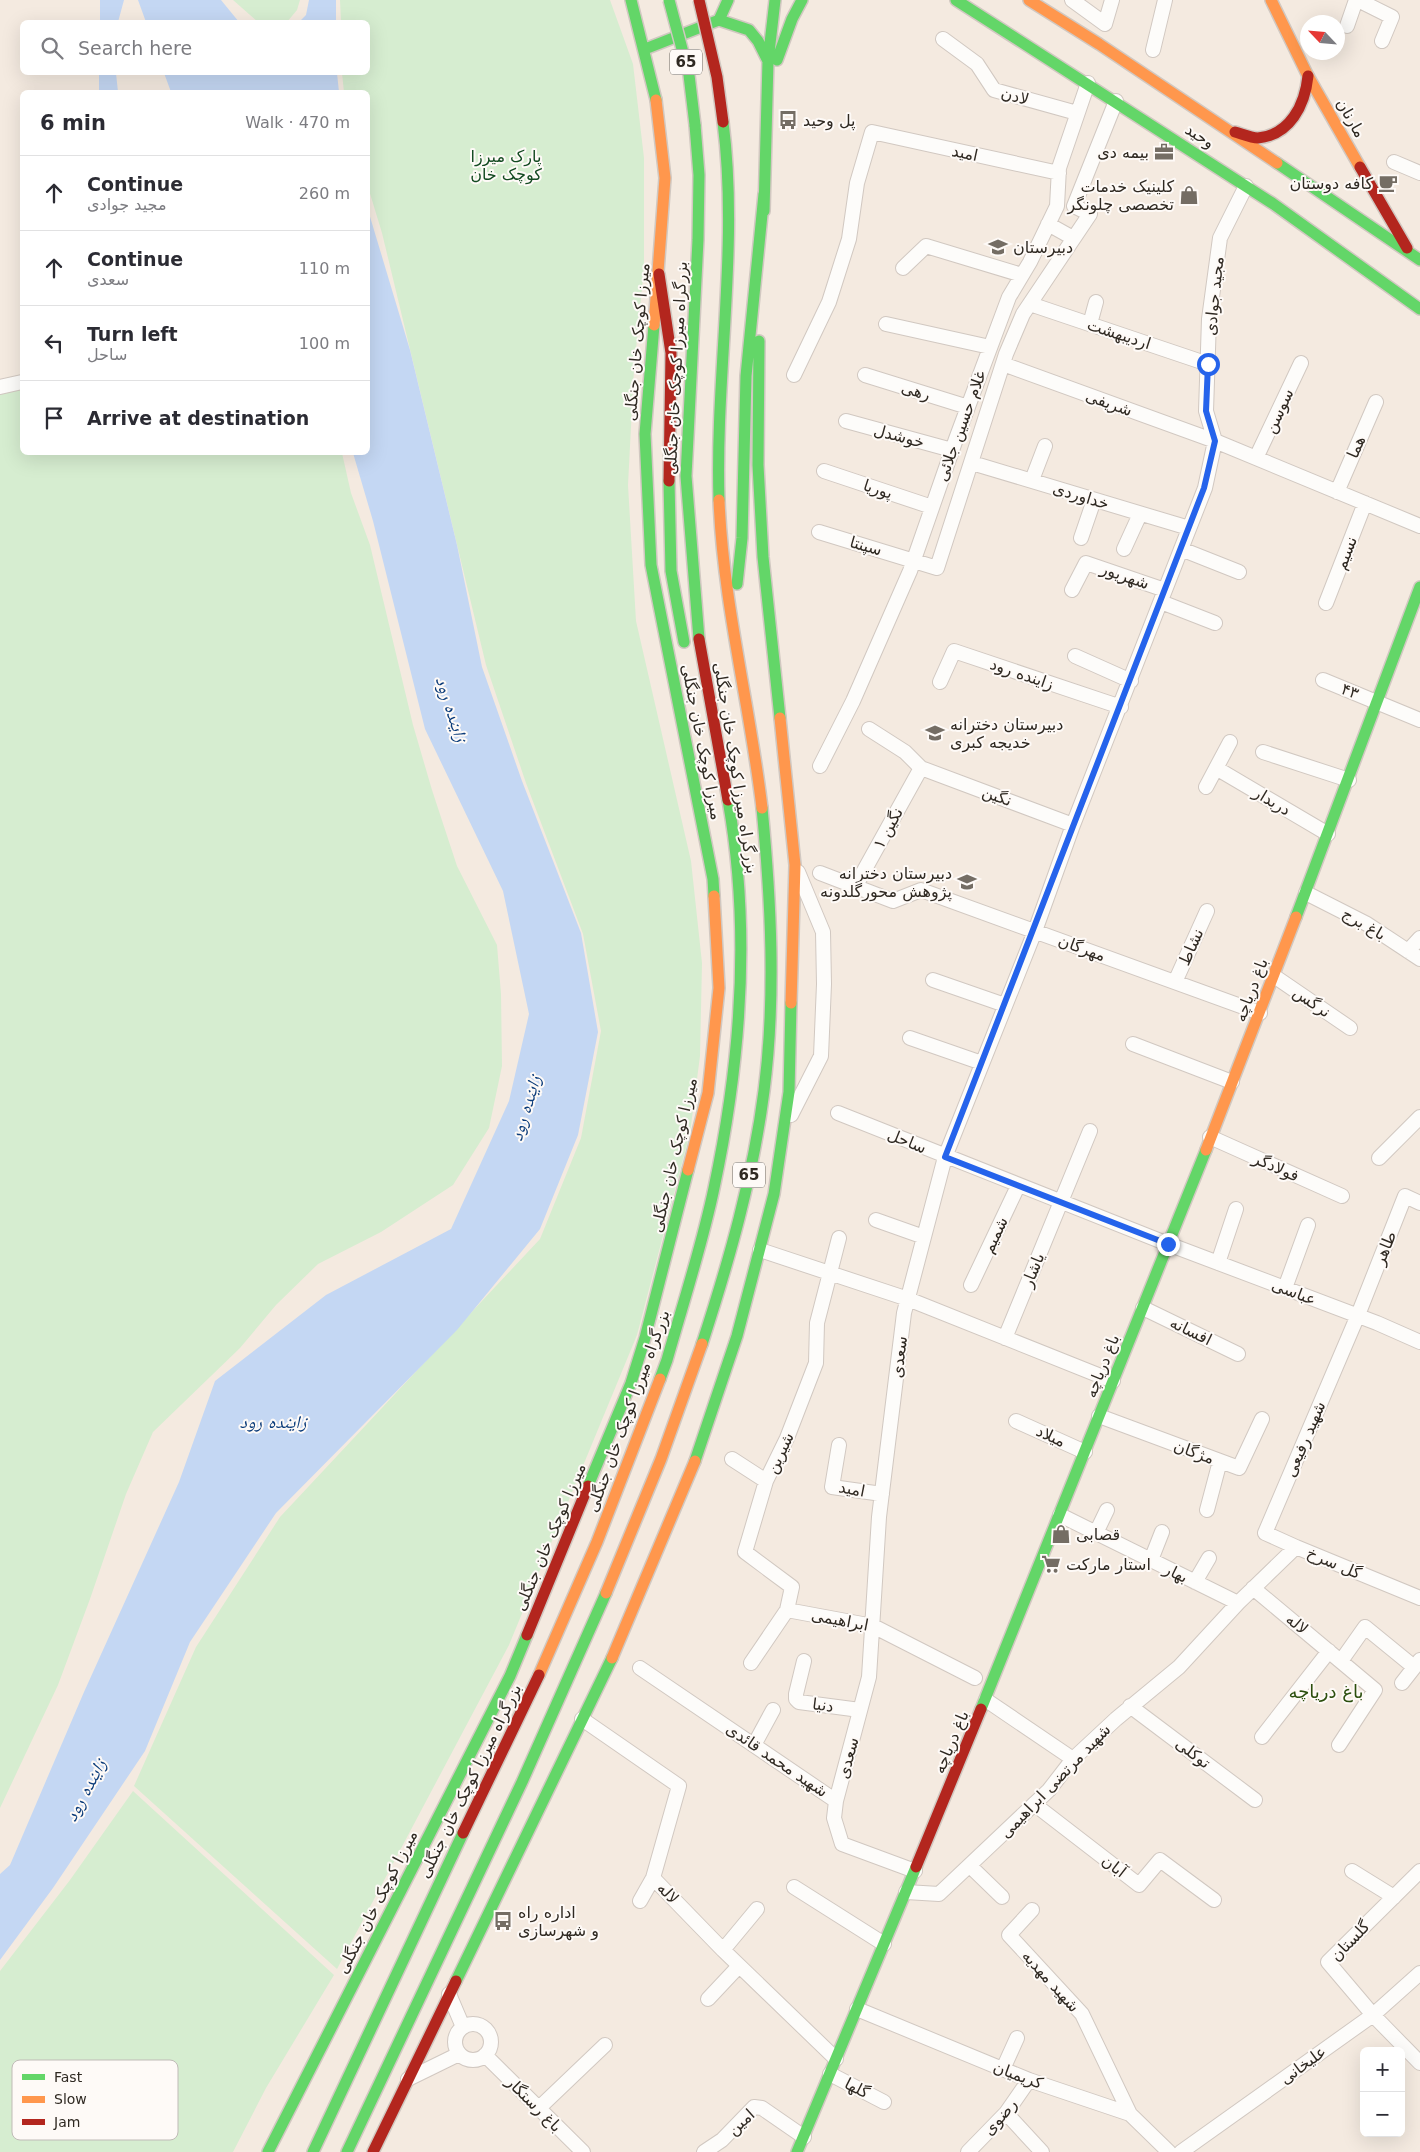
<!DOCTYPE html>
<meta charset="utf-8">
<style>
body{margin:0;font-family:"DejaVu Sans","Noto Naskh Arabic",sans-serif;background:#f2f2f3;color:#2b2b33}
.controls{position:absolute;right:15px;bottom:15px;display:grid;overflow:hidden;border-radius:8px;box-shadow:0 5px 20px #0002}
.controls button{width:45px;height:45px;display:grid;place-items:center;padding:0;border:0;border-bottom:1px solid #e1e1e2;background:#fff;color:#2b2b33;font:25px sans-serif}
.compass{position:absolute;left:1300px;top:15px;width:45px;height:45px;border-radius:50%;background:#fff;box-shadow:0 5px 20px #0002;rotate:296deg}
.stop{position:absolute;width:15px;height:15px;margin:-11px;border:4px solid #2563eb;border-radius:50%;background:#fff}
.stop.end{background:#2563eb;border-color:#fff;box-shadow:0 1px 5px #0008}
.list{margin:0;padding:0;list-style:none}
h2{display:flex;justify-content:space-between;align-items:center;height:65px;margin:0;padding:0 20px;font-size:21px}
h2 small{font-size:16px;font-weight:400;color:#7c7c81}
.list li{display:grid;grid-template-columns:32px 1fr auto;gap:15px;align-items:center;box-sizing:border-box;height:75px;padding:0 20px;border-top:1px solid #e1e1e2}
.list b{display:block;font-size:19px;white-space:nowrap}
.list p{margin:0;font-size:16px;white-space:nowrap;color:#7c7c81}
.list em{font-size:16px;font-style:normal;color:#7c7c81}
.icon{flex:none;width:28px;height:28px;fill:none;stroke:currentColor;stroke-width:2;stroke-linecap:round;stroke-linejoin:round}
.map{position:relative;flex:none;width:1420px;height:2152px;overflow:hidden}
.search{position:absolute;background:#fff;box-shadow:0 5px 20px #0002;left:20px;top:20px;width:350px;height:55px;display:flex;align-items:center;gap:12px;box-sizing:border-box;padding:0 18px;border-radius:8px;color:#7c7c81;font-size:19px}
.panel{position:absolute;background:#fff;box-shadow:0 5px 20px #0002;left:20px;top:90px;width:350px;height:365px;border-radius:8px}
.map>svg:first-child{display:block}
</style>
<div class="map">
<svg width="1420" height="2152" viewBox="0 0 1420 2152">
<rect width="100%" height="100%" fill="#f4eae0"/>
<!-- green -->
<path fill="#d6edd0" d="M233 0H300L297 10 287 22H258Z
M340 0H610L633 64 644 158V268L634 369 628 485 636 621 691 861 702 963 700 1056 690 1133 637 1335 509 1645 337 1969 134 1786 196 1647 280 1517 540 1239 581 1138 601 1031 583 934 526 783 486 665 382 233 368 187V92H344L342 73 368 72V22H341Z
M22 389V452L342 453 351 493 370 545 413 725 432 790 457 866 497 945 501 994 502 1066 489 1128 453 1185 381 1232 318 1264 276 1305 240 1348 153 1432 126 1494 90 1599 58 1685 0 1808V393Z
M133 1791 334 1975 266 2088 233 2152H0V1971L70 1880Z"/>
<!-- water -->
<path fill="#c4d7f3" d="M100 0H124L118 22H100Z
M138 0H221L239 22H146Z
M309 0H336V22H299L306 15Z
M99 73H116L118 92H99Z
M164 73H337L339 92H171Z
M368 210 410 350 457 545 482 667 522 781 581 933 598 1032 578 1135 540 1229 457 1330 276 1513 190 1642 145 1751 53 1888 0 1960V1874L10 1865 84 1692 179 1482 215 1381 326 1295 451 1229 509 1101 529 1014 503 891 425 729 373 521 353 453 368 452Z"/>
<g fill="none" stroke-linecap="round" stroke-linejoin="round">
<!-- street casing -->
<g stroke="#d1c8c1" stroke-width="16">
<path id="street" d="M1072 0 1105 24 1112 0
M1358 0 1392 17 1382 41
M1347 26 1356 0
M943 39 977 64 994 90 1077 113
M1153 50 1165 0
M1394 162 1420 173
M1048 224 1073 238
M903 268 926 246 1022 275
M1030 304 1208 364
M886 324 990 347
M1090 324 1096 302
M1003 364 1215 441 1420 526
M794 375 829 302 849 239 857 183 872 132 1059 173
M865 375 968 407
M0 387 22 382
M846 421 952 450
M1256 458 1301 363
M972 463 1189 528
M824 471 932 507
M1032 480 1045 446
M1337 492 1376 402
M819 532 937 568 1006 354 1023 314 1090 214 1074 206 1116 101
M1081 538 1094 500
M1124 549 1140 514
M1181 549 1239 572
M1072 590 1086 563 1165 590
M1161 602 1215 623
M1326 603 1365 503
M1075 656 1131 681
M1323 680 1420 720
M940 682 954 651 1121 707
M869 729 905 752 921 768 1073 825
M1263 752 1349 780
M820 766 853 701 910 571 956 439 1009 297 1030 262 1057 206 1059 168 1088 83
M1216 768 1328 834
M1206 787 1230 742
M820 873 893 901 921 890 1260 1013
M855 887 921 768
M1306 893 1367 924 1420 959
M1408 951 1420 938
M1274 976 1350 1028
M933 980 1005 1005
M1175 982 1207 911
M910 1038 982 1063
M1133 1044 1232 1082
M838 1113 1168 1244 1377 1323 1420 1342
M791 1115 821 1056 824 984 823 932 798 872
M1210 1137 1342 1196
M1379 1158 1420 1117
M876 1220 924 1237
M760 1250 908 1299 1113 1381
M1218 1263 1236 1209
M971 1285 1018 1186
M1285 1288 1308 1225
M1143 1308 1238 1354
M1005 1338 1090 1131
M1099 1416 1239 1468 1262 1419
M1016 1421 1085 1452
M839 1445 832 1487 882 1494
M732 1459 766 1481
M1207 1510 1220 1461
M1060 1515 1238 1603
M1096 1533 1107 1510
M1296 1547 1265 1533 1358 1315 1405 1196 1420 1203
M1151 1560 1162 1532
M1195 1582 1209 1558
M1253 1588 1375 1690 1339 1745
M787 1610 792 1587 745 1552 766 1481 787 1438 816 1363 817 1323 839 1238
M804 1661 796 1694V1699L799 1702 860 1710
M1341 1661 1365 1627 1414 1667
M751 1663 787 1610 873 1626 975 1678
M640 1668 836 1801 834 1818 842 1844 915 1871
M1402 1683 1420 1660
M986 1700 1073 1759
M1130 1706 1255 1800
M582 1719 679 1786 653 1878 640 1901
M1262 1737 1329 1651
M754 1745 773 1710
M836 1801 869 1677 879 1517 904 1313 945 1157 1035 931 1073 825 1205 488 1215 441 1206 411 1209 319 1220 238 1246 186
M1034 1804 1139 1885 1160 1860 1214 1900
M970 1866 1002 1897
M1352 1871 1394 1897
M1420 1871 1328 1962 1373 2015 1420 2063
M653 1878 723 1950 836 2059
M794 1887 884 1944
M906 1892 939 1894 1049 1790 1073 1759 1116 1719 1179 1667 1238 1603 1296 1547 1420 1598
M1032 1910 1009 1935 1082 2014 1130 2114
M723 1950 757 1909
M449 1994 463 2027
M708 1999 739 1966
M857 2009 1029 2080 1130 2114 1169 2152
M455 2042a18 18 0 1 1 36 0a18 18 0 1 1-36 0Z
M485 2055 583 2152
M1003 2069 1017 2038
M830 2074 884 2102
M408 2079 459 2054
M539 2108 605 2045
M1006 2113 1042 2152
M704 2152 722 2140 754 2107 762 2108 804 2137
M968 2152 1006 2113 1029 2080
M1181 2152 1373 2015 1420 1973"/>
</g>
<!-- fast casing -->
<g stroke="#d1c8c1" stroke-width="14">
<path id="fast" d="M631 0 656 100
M956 0 1272 203 1420 309
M719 20 728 0
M645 49 719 20 749 30 758 41 768 61
M777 60 792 19 802 0
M695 125 699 175 698 240 686 476 699 639
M1277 163 1420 260
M764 211 768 61 775 0
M654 325 645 434 651 565 713 879 714 896
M759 341 758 465 763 557 780 718
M669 481 671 571 684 642
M719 500C715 375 739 247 723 122
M737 584 742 538 746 376 764 194
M1296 917 1420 587
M702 1344C729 1261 753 1177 764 1091 776 998 771 901 762 808
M660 1379 667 1360C683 1303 702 1246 714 1188 741 1061 751 928 728 800
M695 1461 737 1336 774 1194 789 1092 791 1003
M588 1486 631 1383 645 1338 688 1170
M981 1709 1206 1150
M456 1981 612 1658
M268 2152 510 1676 527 1635
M313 2152 463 1833
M347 2152 522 1782 606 1593
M797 2152 916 1867"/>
</g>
<!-- slow casing -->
<g stroke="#d1c8c1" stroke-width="14">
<path id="slow" d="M1029 0 1099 44 1277 163
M1271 0 1308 76 1360 167
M654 325 665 178 656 100
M719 500C723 604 750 705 762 808
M780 718 795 865 791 1003
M1206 1150 1296 917
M688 1170 708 1093 719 988 714 896
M606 1593 661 1459 702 1344
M612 1658 695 1461
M539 1675 597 1542 660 1379"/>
</g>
<!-- jam casing -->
<g stroke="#d1c8c1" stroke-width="14">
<path id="jam" d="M1235 132C1242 134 1251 138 1258 138 1290 135 1305 105 1308 76
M1360 167 1407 248
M659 274 671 353 669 481
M699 639 728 800
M527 1635 588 1486
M463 1833 539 1675
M916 1867 981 1709
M373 2152 456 1981"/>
</g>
<!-- street -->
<use href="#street" stroke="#fdfcfa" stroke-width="14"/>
<!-- fast -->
<use href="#fast" stroke="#63d668" stroke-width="11"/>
<!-- slow -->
<use href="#slow" stroke="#ff974d" stroke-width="11"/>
<!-- jam -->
<use href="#jam" stroke="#b3261e" stroke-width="11"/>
<!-- fast-bridge casing -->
<g stroke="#d1c8c1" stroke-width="14" stroke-linecap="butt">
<path id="fast-bridge" d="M669 0 689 75 695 125"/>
</g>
<!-- jam-bridge casing -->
<g stroke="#d1c8c1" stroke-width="14" stroke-linecap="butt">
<path id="jam-bridge" d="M699 0 717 77 723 122"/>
</g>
<!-- fast-bridge -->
<use href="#fast-bridge" stroke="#63d668" stroke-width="11"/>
<!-- jam-bridge -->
<use href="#jam-bridge" stroke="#b3261e" stroke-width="11"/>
</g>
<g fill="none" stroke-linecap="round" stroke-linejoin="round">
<!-- route -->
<path stroke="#2563eb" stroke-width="6" d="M1168 1244 945 1157C1033 934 1119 711 1204 488L1215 441 1206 411 1208 364"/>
</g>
<!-- icons -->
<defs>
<g id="bus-bare" transform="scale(1.5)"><path d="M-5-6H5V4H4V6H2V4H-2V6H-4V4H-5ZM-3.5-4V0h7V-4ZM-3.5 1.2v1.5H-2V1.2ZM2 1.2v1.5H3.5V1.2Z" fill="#746d64" stroke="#fefaf7" stroke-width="2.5" paint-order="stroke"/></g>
<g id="office-bare" transform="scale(1.5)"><path d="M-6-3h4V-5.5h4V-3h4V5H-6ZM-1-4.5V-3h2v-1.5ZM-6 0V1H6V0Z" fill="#746d64" stroke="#fefaf7" stroke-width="2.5" paint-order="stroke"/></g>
<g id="cafe-bare" transform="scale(1.5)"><path d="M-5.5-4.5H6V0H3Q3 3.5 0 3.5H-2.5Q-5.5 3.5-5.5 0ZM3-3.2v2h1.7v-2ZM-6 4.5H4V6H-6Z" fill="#746d64" stroke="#fefaf7" stroke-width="2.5" paint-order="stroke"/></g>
<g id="shop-bare" transform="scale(1.5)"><path d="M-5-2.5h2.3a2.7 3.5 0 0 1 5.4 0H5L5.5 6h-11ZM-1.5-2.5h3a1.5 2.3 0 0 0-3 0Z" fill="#746d64" stroke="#fefaf7" stroke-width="2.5" paint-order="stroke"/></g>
<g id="school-bare" transform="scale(1.5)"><path d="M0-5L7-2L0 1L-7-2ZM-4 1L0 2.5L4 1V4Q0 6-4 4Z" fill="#746d64" stroke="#fefaf7" stroke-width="2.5" paint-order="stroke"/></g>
<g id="supermarket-bare" transform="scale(1.5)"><path d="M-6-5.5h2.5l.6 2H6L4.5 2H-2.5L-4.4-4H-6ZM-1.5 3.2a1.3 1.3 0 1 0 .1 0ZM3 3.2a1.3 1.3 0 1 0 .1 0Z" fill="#746d64" stroke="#fefaf7" stroke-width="2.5" paint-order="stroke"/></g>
</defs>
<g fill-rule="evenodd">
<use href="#bus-bare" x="788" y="120"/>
<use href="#office-bare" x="1164" y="152"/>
<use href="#cafe-bare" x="1388" y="183"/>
<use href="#shop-bare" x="1189" y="195"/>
<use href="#school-bare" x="998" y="247"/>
<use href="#school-bare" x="935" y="733"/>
<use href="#school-bare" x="967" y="882"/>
<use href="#shop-bare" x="1061" y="1534"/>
<use href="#supermarket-bare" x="1051" y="1564"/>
<use href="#bus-bare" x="503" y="1921"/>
</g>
<g text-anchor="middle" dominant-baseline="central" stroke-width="4" stroke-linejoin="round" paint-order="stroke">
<!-- shield labels -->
<g fill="#fefaf7" stroke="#6d6862" stroke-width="1">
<rect x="670" y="49.5" width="32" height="25" rx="4"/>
<rect x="733" y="1162.5" width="32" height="25" rx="4"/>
</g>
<g font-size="15" font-weight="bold" fill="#2f2922">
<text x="686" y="62">65</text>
<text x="749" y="1175">65</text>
</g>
<!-- street labels -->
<g font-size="16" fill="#2f2922" stroke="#fefaf7">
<text transform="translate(1015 96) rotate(16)">لادن</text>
<text transform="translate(1351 118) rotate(60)">مارنان</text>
<text transform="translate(1200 136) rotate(33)">وحید</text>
<text transform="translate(965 153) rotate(12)">امید</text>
<text transform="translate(1214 296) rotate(-84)">مجید جوادی</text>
<text transform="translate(1119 334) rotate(18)">اردیبهشت</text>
<text transform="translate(637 342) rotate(-85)">میرزا کوچک خان جنگلی</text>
<text transform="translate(676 368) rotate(-87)">بزرگراه میرزا کوچک خان جنگلی</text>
<text transform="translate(916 391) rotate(17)">رهی</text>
<text transform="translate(1109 403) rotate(20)">شریفی</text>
<text transform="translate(1279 411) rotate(-65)">سوسن</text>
<text transform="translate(961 426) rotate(-70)">غلام حسین جلائی</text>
<text transform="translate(899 436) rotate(15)">خوشدل</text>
<text transform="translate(1356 447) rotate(-67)">هما</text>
<text transform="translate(878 489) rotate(18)">پوریا</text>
<text transform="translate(1081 496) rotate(17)">خداوردی</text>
<text transform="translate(866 546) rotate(16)">سپنتا</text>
<text transform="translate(1346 553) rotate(-69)">نسیم</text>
<text transform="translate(1125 576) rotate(19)">شهریور</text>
<text transform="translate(1022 674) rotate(19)">زاینده رود</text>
<text transform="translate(1350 691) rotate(22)">۴۳</text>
<text transform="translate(702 742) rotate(79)">میرزا کوچک خان جنگلی</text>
<text transform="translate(736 768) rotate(81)">بزرگراه میرزا کوچک خان جنگلی</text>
<text transform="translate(997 796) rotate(20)">نگین</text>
<text transform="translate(1272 801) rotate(31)">دربدار</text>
<text transform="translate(888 828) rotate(-61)">نگین ۱</text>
<text transform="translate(1364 924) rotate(30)">باغ برج</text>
<text transform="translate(1191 947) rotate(-66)">نشاط</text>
<text transform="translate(1082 948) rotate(20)">مهرگان</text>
<text transform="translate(1251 990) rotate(-69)">باغ دریاچه</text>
<text transform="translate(1312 1002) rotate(34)">نرگس</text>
<text transform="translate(907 1141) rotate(22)">ساحل</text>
<text transform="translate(674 1155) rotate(-77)">میرزا کوچک خان جنگلی</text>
<text transform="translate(1276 1167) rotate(24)">فولادگر</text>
<text transform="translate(995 1235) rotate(-65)">شمیم</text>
<text transform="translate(1385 1248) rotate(-68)">طاهر</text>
<text transform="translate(1033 1270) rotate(-68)">یاشار</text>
<text transform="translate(1294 1292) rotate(21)">عباسی</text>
<text transform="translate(1191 1331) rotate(26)">افسانه</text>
<text transform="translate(899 1357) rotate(-83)">سعدی</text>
<text transform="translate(1102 1366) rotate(-68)">باغ دریاچه</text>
<text transform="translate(628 1411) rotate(-70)">بزرگراه میرزا کوچک خان جنگلی</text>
<text transform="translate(1051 1436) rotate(25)">میلاد</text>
<text transform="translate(1305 1439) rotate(-67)">شهید رفیعی</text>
<text transform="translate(1194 1452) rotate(20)">مژگان</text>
<text transform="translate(780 1453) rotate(-65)">شیرین</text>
<text transform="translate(852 1489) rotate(11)">امید</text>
<text transform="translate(550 1537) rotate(-67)">میرزا کوچک خان جنگلی</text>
<text transform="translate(1334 1563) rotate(23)">گل سرخ</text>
<text transform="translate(1176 1573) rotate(26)">بهار</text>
<text transform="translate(840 1620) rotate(11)">ابراهیمی</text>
<text transform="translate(1297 1624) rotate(40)">لاله</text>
<text transform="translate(823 1705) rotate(7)">دنیا</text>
<text transform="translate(951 1742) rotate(-67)">باغ دریاچه</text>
<text transform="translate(1193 1753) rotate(37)">توکلی</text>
<text transform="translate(848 1758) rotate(-75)">سعدی</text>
<text transform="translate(777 1760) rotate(34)">شهید محمد قائدی</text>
<text transform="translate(470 1781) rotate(-64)">بزرگراه میرزا کوچک خان جنگلی</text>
<text transform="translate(1055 1781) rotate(-46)">شهید مرتضی ابراهیمی</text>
<text transform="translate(1114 1866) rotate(38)">آبان</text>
<text transform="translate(668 1893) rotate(46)">لاله</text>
<text transform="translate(377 1902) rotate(-63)">میرزا کوچک خان جنگلی</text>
<text transform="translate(1350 1941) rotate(-46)">گلستان</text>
<text transform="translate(1051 1981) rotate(48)">شهید مهدیه</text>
<text transform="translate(1303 2065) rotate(-36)">علیخانی</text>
<text transform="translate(1018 2075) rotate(20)">کریمیان</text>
<text transform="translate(857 2088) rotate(27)">گلها</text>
<text transform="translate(534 2104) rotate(45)">باغ رستگار</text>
<text transform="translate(1000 2117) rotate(-49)">رضوی</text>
<text transform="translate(741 2122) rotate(-42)">امین</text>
</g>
<!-- poi labels -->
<g font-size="16" fill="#2f2922" stroke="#fefaf7" text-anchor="start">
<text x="803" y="120">پل وحید</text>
<text x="1149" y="152" text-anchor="end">بیمه دی</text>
<text x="1373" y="183" text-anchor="end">کافه دوستان</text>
<text x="1174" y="186" text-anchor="end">کلینیک خدمات<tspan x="1174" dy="18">تخصصی چلونگر</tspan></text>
<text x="1013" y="247">دبیرستان</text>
<text x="950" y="724">دبیرستان دخترانه<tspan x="950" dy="18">خدیجه کبری</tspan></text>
<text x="952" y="873" text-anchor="end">دبیرستان دخترانه<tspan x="952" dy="18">پژوهش محورگلدونه</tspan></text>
<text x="1076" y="1534">قصابی</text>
<text x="1066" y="1564">استار مارکت</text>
<text x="518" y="1912">اداره راه<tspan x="518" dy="18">و شهرسازی</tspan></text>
</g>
<!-- park labels -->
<g font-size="16" fill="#134a21" stroke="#fefaf7">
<text x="506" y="156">پارک میرزا<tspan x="506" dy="18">کوچک خان</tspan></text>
</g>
<!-- water labels -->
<g font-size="18" font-style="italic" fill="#0a3b7a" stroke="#fefaf7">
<text transform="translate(452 709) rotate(72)">زاینده رود</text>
<text transform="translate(525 1108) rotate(-73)">زاینده رود</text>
<text x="273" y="1421">زاینده رود</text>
<text transform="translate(85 1790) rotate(-62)">زاینده رود</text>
</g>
<!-- neighbourhood labels -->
<g font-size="18" fill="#2b4e0d" stroke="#fefaf7">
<text x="1326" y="1691">باغ دریاچه</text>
</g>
</g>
<!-- legend -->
<rect x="12" y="2060" width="166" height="80" rx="8" fill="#fefaf7" stroke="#c0bbb7" stroke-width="1"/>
<rect x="22" y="2074" width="23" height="6" fill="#63d668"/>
<rect x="22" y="2096" width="23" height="7" fill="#ff974d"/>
<rect x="22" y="2119" width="23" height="6" fill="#b3261e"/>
<g font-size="14" fill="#2f2922">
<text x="54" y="2082">Fast</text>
<text x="54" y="2104">Slow</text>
<text x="54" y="2127">Jam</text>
</g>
</svg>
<div class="controls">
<button>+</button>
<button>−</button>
</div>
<svg class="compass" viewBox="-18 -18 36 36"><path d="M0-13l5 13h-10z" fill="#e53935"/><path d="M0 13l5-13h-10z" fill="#7c7c81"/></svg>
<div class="stop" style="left:1208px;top:364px"></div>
<div class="stop end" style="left:1168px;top:1244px"></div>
<div class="search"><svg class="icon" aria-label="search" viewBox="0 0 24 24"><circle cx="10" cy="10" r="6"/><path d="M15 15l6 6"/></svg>Search here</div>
<section class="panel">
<h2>6 min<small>Walk · 470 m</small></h2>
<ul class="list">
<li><svg class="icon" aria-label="ahead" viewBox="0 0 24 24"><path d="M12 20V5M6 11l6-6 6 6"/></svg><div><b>Continue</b><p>مجید جوادی</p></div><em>260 m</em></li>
<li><svg class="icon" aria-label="ahead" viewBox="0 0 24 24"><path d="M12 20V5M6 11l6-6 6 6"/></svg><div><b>Continue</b><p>سعدی</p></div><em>110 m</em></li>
<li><svg class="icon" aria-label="left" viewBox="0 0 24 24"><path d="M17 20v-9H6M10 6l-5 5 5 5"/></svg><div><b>Turn left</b><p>ساحل</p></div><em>100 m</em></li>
<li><svg class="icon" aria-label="arrive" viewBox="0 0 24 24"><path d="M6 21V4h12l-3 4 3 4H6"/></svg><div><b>Arrive at destination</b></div></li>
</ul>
</section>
</div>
